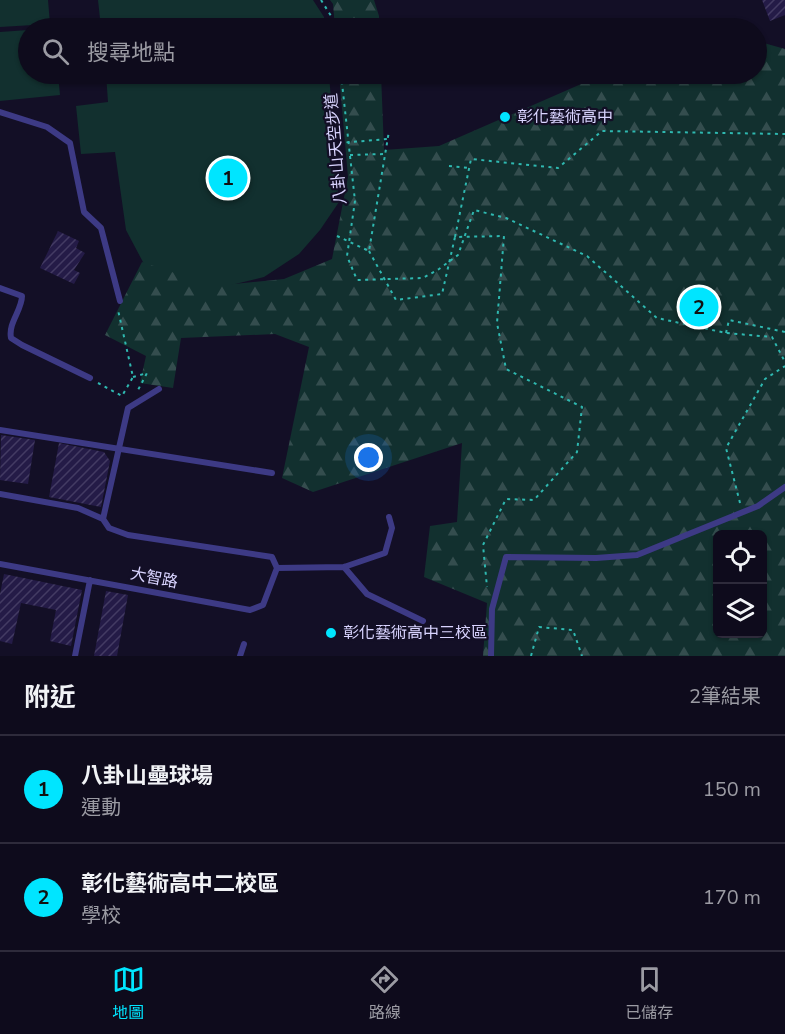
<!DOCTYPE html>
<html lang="zh-TW">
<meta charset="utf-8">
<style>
body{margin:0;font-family:"Nunito Sans","Noto Sans TC",sans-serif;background:#171425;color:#f1f3f6}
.controls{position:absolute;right:18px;bottom:18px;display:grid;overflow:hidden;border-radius:9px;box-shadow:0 2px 4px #0004}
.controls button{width:54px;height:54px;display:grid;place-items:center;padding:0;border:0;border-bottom:2px solid #2e2b3b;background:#0e0b1c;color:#f1f3f6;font:30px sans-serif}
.you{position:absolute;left:369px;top:458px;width:21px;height:21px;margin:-15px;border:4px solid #fff;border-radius:50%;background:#1a73e8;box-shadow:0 0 0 9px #1a73e833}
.badge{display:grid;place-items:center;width:39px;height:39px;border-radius:50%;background:#00e5ff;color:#111;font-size:20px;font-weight:700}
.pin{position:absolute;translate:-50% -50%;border:3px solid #fff;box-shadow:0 2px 6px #0006}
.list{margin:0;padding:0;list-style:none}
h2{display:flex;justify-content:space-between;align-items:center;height:78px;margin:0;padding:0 24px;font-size:26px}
h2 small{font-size:20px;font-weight:400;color:#9b9ba3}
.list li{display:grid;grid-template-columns:39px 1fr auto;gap:18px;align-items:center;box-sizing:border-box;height:108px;padding:0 24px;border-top:2px solid #2e2b3b}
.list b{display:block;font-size:22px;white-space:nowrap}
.list p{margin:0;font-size:20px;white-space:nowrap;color:#9b9ba3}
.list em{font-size:20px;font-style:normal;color:#9b9ba3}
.icon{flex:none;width:33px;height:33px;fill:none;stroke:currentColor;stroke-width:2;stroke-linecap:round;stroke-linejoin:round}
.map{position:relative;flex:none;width:785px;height:656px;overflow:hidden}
.search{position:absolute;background:#0e0b1c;box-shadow:0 2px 4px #0004;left:18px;right:18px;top:18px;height:66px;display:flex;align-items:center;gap:15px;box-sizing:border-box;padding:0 21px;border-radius:33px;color:#9b9ba3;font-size:22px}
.sheet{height:294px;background:#0e0b1c}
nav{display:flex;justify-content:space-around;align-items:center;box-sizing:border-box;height:84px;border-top:2px solid #2e2b3b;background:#0e0b1c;font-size:16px;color:#9b9ba3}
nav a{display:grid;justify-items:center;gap:3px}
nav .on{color:#00e5ff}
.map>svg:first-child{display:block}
</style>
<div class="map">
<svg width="785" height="656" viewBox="0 0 785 656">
<defs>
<pattern id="forest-firs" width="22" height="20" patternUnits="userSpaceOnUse" patternTransform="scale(1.5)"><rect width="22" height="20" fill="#12302f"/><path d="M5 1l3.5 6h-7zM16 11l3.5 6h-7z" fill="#344d4e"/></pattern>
<pattern id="building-hatch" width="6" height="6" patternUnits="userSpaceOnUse" patternTransform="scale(1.5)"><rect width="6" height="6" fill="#241b47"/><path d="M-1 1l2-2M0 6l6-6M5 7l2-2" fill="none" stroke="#433b63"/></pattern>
</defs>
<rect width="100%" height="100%" fill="#130f26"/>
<!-- green -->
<path fill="#12302f" d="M0 0H48L50 24 0 27Z
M98 0H313L324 17 325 28H101Z
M28 30V74H58L60 95 0 101V32Z
M106 74H329L339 202 320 230 299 254 264 277 223 287 183 284 144 264 126 230 115 152 81 154 76 106 108 102Z"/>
<!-- forest -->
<path fill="url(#forest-firs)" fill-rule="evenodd" d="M330 0H374L379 16V28H335L333 4Z
M757 41 785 49V656H483L487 603 424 577 430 526 457 522 462 443 313 492 282 478 309 347 275 334 181 338 173 388 140 383 146 356 105 335 142 262 214 286 284 279 332 259 348 177 339 74H381L384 150 439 146 604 74H756ZM718 534H762V634H718Z"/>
<!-- building -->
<path fill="url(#building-hatch)" d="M762 0H785V15L770 21Z
M58 231 79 241 76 248 85 253 74 270 80 273 74 284 40 268Z
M1 435 35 440 28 484 0 480Z
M59 443 104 452 110 461 101 507 49 497Z
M4 574 82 590 71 646 50 641 56 610 21 603 12 644 0 641V594Z
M106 591 128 595 117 656H94Z"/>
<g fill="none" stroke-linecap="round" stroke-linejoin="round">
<!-- path -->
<path stroke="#2fb8b0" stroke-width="2" stroke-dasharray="3 4.5" stroke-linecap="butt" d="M321 0 333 19 334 28
M339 143 387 139
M350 155 385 154
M449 166 470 168
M337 236 369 251 389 131
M455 237 471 159 558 168 602 131 785 134
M369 251 396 300 442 294 455 237 504 236 497 323 506 369 582 407 577 452 534 500 506 499 483 545 487 587
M726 333 729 320 785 332
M133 377 147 373 138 390
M98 383 122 396 133 377 118 310
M740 503 726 448 765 379 785 366
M531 656 539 627 573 630 582 656"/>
<!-- service -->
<path stroke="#3d3a85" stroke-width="6" d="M0 112 47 127 70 143 84 212 101 228 120 301
M0 288 22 296C22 310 8 323 11 338L22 345 90 378
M159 389 128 408 103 519 109 528 128 535 272 557 277 568 344 567 385 553 392 528 389 517
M0 430 272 473
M0 494 78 508 103 519
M0 564 250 610 263 605 277 568
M344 567 367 594 423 621
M75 656 90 580
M240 656 244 644
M491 656 492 609 506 557 596 558 637 555 758 506 785 487"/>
<!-- path-bridge -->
<path stroke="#2fb8b0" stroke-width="2" stroke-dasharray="3 4.5" stroke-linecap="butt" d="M341 74 355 201 347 256 357 280 423 278 439 269 458 255 474 210 506 218 587 256 657 318 726 333 772 337 785 362"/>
</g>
<!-- markers -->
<g fill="#00e5ff" stroke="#130f26" stroke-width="2">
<circle cx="505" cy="117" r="6"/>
<circle cx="331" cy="633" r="6"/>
</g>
<g text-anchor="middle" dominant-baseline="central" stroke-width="4.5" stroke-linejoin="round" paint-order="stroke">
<!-- poi labels -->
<g font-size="16" fill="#d9d4ff" stroke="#130f26" text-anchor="start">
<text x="517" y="117">彰化藝術高中</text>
<text x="343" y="633">彰化藝術高中三校區</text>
</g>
<!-- street labels -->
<g font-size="16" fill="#d9d4ff" stroke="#130f26">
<text transform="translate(336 149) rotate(-95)">八卦山天空步道</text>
<text transform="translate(154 578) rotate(11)">大智路</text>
</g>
</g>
</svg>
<div class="controls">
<button><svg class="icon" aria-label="locate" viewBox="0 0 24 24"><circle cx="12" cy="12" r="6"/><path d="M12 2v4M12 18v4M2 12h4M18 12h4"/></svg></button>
<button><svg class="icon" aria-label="layers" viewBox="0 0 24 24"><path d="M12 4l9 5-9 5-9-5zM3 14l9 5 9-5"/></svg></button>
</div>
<div class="you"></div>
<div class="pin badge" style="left:228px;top:178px">1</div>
<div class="pin badge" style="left:699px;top:307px">2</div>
<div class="search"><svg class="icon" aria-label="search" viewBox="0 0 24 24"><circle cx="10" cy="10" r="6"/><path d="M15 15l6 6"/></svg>搜尋地點</div>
</div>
<section class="sheet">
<h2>附近<small>2筆結果</small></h2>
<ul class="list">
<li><span class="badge">1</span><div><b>八卦山壘球場</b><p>運動</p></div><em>150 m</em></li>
<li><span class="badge">2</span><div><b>彰化藝術高中二校區</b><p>學校</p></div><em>170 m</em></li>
</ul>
</section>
<nav>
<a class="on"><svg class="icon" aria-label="map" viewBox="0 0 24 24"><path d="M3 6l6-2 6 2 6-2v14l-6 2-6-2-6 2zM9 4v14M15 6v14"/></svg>地圖</a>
<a><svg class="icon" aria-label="directions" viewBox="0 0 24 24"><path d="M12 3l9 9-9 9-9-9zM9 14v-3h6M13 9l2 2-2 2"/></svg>路線</a>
<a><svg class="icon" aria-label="saved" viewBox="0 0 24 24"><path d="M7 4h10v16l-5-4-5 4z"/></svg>已儲存</a>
</nav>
